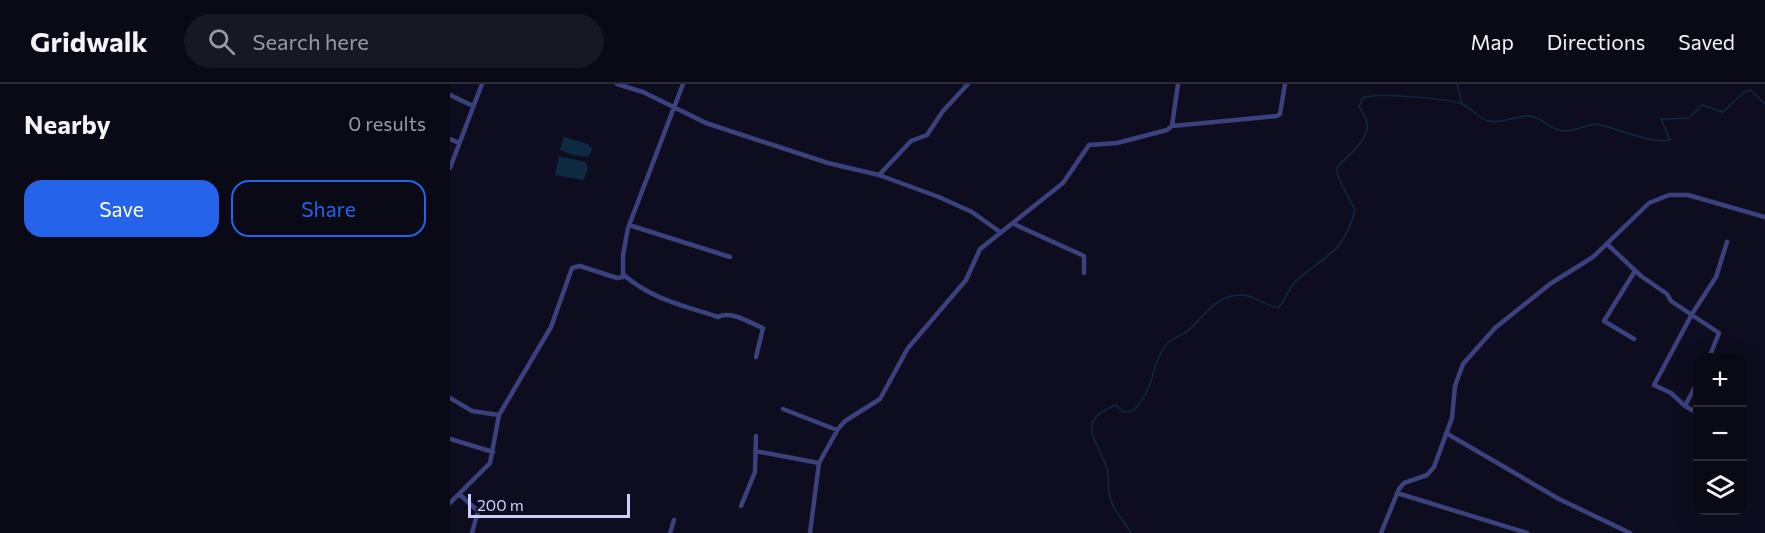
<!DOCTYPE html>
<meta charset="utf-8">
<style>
body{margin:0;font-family:Commissioner,sans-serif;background:#181824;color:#f1f3f6}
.controls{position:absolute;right:18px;bottom:18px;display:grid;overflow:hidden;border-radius:12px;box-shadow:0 6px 24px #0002}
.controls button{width:54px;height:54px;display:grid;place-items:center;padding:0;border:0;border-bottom:2px solid #2a2b36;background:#0a0a17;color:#f1f3f6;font:30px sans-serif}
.scale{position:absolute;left:18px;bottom:15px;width:162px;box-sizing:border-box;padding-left:6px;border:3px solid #cdcefd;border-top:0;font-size:16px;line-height:21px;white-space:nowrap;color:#cdcefd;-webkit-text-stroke:4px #0e0d1f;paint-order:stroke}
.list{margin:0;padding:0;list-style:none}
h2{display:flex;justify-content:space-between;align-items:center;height:78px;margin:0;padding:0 24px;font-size:26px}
h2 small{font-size:20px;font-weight:400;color:#999aa1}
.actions{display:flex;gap:12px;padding:18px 24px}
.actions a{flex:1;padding:14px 0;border:2px solid #2563eb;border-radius:18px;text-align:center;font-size:21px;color:#2563eb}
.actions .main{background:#2563eb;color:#fff}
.icon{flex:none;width:33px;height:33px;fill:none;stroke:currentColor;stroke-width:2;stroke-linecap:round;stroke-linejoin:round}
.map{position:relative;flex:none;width:1315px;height:449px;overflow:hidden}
header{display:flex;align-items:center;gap:36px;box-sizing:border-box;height:84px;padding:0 30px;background:#0a0a17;border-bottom:2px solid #2a2b36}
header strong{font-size:28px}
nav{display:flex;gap:33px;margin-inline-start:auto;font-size:21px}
.search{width:420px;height:54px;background:#181824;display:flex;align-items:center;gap:15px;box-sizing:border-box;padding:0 21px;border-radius:33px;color:#999aa1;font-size:22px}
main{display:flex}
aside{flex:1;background:#0a0a17}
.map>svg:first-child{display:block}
</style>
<header>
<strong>Gridwalk</strong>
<div class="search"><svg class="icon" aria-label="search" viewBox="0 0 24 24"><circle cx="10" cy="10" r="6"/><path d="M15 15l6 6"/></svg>Search here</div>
<nav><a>Map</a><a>Directions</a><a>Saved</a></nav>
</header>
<main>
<aside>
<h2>Nearby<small>0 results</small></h2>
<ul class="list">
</ul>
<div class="actions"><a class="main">Save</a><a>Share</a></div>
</aside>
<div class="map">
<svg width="1315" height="449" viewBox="0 0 1315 449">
<rect width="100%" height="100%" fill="#0e0d1f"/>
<!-- water -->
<path fill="#0e2a42" d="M114 53 138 60 142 65 139 73 123 71 110 66Z
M109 72 136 78 138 85 133 96 105 91Z"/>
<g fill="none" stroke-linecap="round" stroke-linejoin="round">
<!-- stream -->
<path stroke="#0e2a42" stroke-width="1.5" d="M1007 0 1012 19
M681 449C675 438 665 429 661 417 657 407 660 395 657 385 648 355 623 338 666 321L673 328 683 327C706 303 700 284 715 262 721 253 734 252 741 244 756 229 768 210 793 211 805 212 816 222 828 224 836 216 838 204 846 197 877 169 893 171 905 126L888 93 887 84C897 71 923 55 916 35 915 30 911 28 909 22L913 14C924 8 1000 15 1012 20 1022 24 1028 35 1039 37 1052 40 1067 31 1080 32 1091 33 1098 43 1108 46 1124 50 1133 40 1148 40 1168 45 1202 60 1220 56L1211 35 1239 34 1252 21 1273 28 1294 8 1300 6 1315 20"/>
<!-- minor -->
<path stroke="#3a417c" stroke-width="4.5" d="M167 0 193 8 256 39 378 79 429 91 489 113 522 128 550 148
M0 11 23 22
M722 42 827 32 830 30 835 0
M0 55 9 59
M0 84 32 0
M429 91 461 57 477 51 493 27 518 0
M564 140 634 172V189
M179 141 280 173
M1157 160 1191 192 1217 210 1221 217 1269 249 1259 274
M174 191C201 215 235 222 268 233 281 226 300 239 313 244L306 273
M1184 255 1154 237 1185 187
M0 314 22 327 49 331
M1235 322 1221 309 1204 301 1242 230 1266 193 1277 158
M333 325 387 346
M1244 327 1235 322 1248 297
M996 349 1109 415 1180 449
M0 355 43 368
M305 367 369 379
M947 409 1077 449
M9 410 28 427 22 449
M0 419 40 379 49 331 101 243 122 184 130 182 167 194 173 193V171L178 144 233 0
M291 422 305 388 306 352
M220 449 224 436
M360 449 369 379 388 345 395 337 430 315 458 264 516 196 530 165 613 99 639 61 667 59 717 46 722 42 728 0
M931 449 949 405 954 399 977 391 984 383 1002 334 1005 302 1013 280 1045 244 1100 200 1143 173 1199 119 1219 111H1238L1315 133"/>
</g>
</svg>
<div class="controls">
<button>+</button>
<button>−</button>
<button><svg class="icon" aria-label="layers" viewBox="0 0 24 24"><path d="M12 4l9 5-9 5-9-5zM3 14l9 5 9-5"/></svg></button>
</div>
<div class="scale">200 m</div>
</div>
</main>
